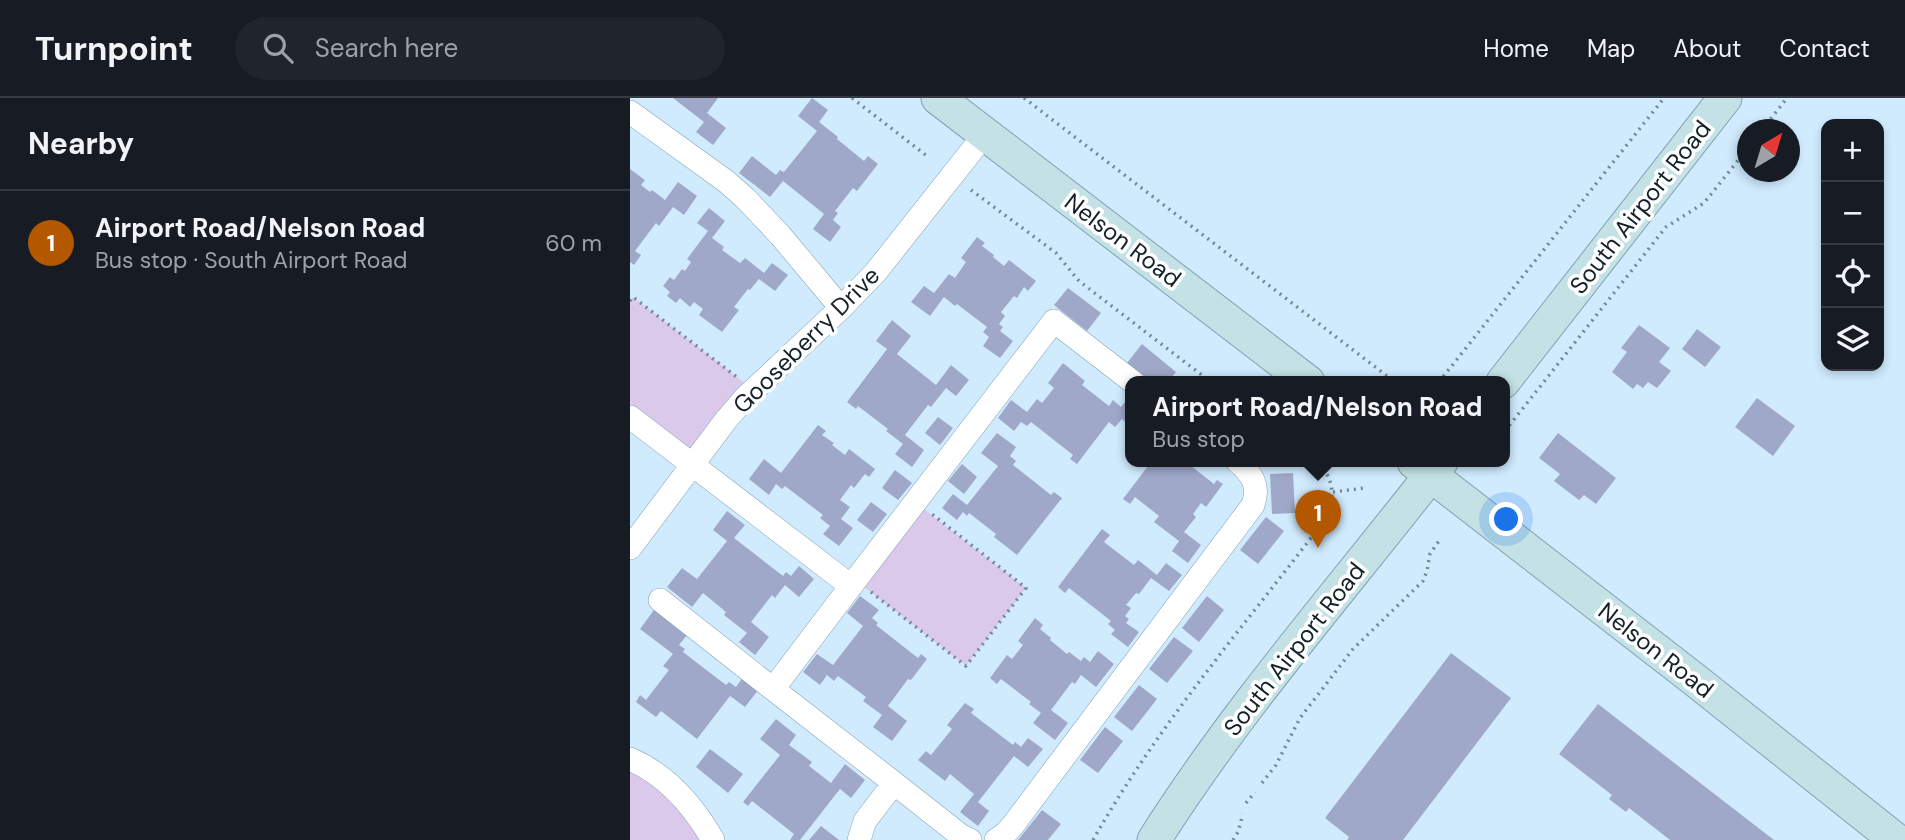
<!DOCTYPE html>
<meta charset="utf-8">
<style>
body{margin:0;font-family:"DM Sans",sans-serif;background:#20242c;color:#f1f3f6}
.controls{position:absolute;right:21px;top:21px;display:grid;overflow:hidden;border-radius:14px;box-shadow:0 4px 10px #0003}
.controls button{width:63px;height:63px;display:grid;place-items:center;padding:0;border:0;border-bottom:2px solid #363941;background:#171b24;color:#f1f3f6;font:35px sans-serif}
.compass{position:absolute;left:1107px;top:21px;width:63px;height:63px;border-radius:50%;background:#171b24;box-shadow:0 4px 10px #0003;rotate:38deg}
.you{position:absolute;left:877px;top:422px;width:24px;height:24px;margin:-18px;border:5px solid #fff;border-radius:50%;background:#1a73e8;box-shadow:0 0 0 10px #1a73e833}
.badge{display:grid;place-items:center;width:46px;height:46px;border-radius:50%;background:#b45800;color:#fff;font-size:23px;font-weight:700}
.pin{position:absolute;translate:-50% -58px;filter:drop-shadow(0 2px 4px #0008)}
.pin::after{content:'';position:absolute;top:37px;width:24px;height:21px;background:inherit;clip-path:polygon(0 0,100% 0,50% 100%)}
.popup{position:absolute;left:495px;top:278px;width:385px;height:91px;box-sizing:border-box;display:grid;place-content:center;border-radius:14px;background:#171b24;filter:drop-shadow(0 2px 5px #0005);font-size:23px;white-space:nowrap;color:#9ea1a6}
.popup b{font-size:26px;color:#f1f3f6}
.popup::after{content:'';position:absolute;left:50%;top:100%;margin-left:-14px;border:14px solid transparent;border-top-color:#171b24}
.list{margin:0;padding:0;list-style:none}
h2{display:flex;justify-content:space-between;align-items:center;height:91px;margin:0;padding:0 28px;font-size:30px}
h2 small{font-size:23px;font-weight:400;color:#9ea1a6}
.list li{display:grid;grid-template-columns:46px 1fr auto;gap:21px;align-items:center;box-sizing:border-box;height:105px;padding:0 28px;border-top:2px solid #363941}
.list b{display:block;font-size:26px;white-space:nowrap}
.list p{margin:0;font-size:23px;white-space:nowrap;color:#9ea1a6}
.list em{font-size:23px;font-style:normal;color:#9ea1a6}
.icon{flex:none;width:38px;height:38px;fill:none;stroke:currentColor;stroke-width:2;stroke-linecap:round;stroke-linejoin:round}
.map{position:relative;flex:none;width:1275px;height:742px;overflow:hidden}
header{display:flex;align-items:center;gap:42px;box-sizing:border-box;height:98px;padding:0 35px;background:#171b24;border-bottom:2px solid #363941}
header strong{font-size:33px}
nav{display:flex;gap:38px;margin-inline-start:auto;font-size:24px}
.search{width:490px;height:63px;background:#20242c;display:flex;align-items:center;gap:18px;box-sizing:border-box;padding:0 24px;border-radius:38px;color:#9ea1a6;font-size:26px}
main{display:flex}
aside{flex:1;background:#171b24}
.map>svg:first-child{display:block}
</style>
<header>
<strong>Turnpoint</strong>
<div class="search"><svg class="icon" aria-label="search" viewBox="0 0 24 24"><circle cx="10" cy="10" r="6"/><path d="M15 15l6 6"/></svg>Search here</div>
<nav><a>Home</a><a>Map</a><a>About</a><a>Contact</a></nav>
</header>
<main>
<aside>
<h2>Nearby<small></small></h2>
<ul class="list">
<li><span class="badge">1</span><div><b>Airport Road/Nelson Road</b><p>Bus stop · South Airport Road</p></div><em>60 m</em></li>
</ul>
</aside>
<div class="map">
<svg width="1275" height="742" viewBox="0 0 1275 742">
<rect width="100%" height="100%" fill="#d0ebfe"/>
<!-- green -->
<path fill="#dac9eb" d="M3 199 124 292 62 367 0 319V203Z
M285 404 396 490 336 568 225 482Z
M0 661 83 742H0Z"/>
<!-- building -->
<path fill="#a0a8c9" d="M43 0H88L77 15 96 30 83 47 66 34 74 24Z
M182 0 198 12 189 24 208 39 207 41 234 63 238 58 248 66 227 93 223 90 205 113 208 115 203 122 211 129 200 144 183 131 194 116 153 83 140 99 109 75 122 58 146 77 150 72 154 74 187 33 168 18Z
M0 71 15 82 11 87 20 94 22 92 35 102 48 84 67 98 54 117 43 109 29 128 26 125 5 153 11 157 4 167 0 164Z
M79 110 95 123 82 140 94 149 92 152 110 165 115 160 134 175 142 165 158 177 145 193 129 181 120 192 118 191 104 209 109 212 92 234 69 217 73 211 64 204 60 209 50 200 46 205 37 198 40 194 33 188 40 179 44 182 52 171 55 173 61 164 57 161 78 133 67 125Z
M347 139 355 145 352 148 364 157 363 159 374 168 379 162 406 183 398 193 394 189 387 200 384 198 371 214 375 218 369 226 373 229 370 233 383 243 370 260 353 248 359 239 353 234 357 229 327 206 325 208 314 199 300 218 281 204 294 188 304 195 319 176 325 180 336 164 331 160Z
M438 190 471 215 457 233 424 207Z
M262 222 281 238 267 256 306 287 321 267 339 282 326 298 316 290 301 309 298 307 275 337 294 352 282 369 265 356 273 346 256 333 258 331 228 308 226 311 217 304 257 251 246 243Z
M1009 227 1040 250 1029 264 1041 273 1027 290 1018 284 1013 290 1007 286 1003 291 982 274 997 254 991 250Z
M1067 231 1091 249 1075 269 1052 251Z
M512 246 546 274 538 284H522L497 265Z
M433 265 455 283 452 287 479 308 483 302 491 309 499 299 501 301V329L492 321 485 329 479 324 447 366 440 361 443 357 401 324 397 328 391 324 384 333 368 320 381 302 397 314 407 301 412 305 424 290 418 285Z
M1127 300 1165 328 1143 358 1105 329Z
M308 319 323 330 310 347 295 335Z
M188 327 196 333 192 337 204 345 202 347 215 357 219 351 245 371 239 379 235 376 224 390 221 387 210 402 220 409 211 421 223 430 209 448 193 436 200 428 190 420 193 417 155 388 152 391 146 386 139 397 119 381 134 361 151 375Z
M367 335 386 349 380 358 386 363 383 367 421 397 424 394 432 400 387 457 364 439 366 436 339 415 337 418 333 414 327 422 312 410 323 396 337 407 368 368 351 355Z
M928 335 986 380 966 406 954 397 949 402 924 383 930 376 909 360Z
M521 364H556L584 386 587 382 593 386 576 409 571 405 563 416 566 419 554 434 571 447 558 465 542 453 549 443 524 424 529 418 505 399 500 406 493 401Z
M332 366 347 379 334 396 318 383Z
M265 372 282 385 268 402 252 390Z
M663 375 665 415 642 416 640 376Z
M241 404 257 416 243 434 227 422Z
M97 413 115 427 104 440 153 478 156 474 161 478 169 468 184 481 169 499 155 487 145 500 142 497 121 524 139 539 125 557 109 544 117 535 94 517 96 514 73 495 62 509 37 489 52 470 67 481 97 443 83 432Z
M636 419 654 433 628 466 610 452Z
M472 431 480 437 474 444 504 467 508 462 527 477 536 465 552 477 539 493 521 480 509 496 506 495 496 507 501 510 495 518 499 521 496 525 509 534 498 549 481 536 485 532 478 526 481 523 439 490 435 495 428 489Z
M230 498 249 512 242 520 248 525 246 527 288 560 291 556 297 561 281 582 278 581 258 608 277 623 262 643 243 629 252 617 233 603 236 599 208 578 204 583 197 577 190 587 173 574 187 556 203 567 233 528 217 515Z
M577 498 594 512 569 544 552 530Z
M24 512 57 537 49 547 55 551 53 554 96 587 99 584 106 589 113 579 129 591 115 609 100 598 67 641 31 613 26 619 6 604 10 597 16 602 39 572 33 568 43 556 10 531Z
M405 520 413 527 410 531 421 540 420 542 437 556 439 554 451 563 454 559 460 564 468 553 484 566 466 589 451 577 445 586 442 584 421 612 438 625 425 642 403 625 411 615 399 606 401 604 371 581 367 586 360 580 377 557 382 561 393 547 388 543Z
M544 539 563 553 537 585 519 571Z
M821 555 881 600 773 742H717L719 739 695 720Z
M509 587 527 601 502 633 484 619Z
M335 605 344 611 341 615 383 647 385 644 391 649 398 640 413 651 398 669 384 658 348 704 359 713 348 728 330 714 344 696 320 676 315 683 288 662 296 653 301 657 322 631 317 627Z
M968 606 1144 742H1040L999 710 996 714 979 701 982 697 929 656Z
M146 621 166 637 159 647 182 664 179 668 201 685 215 666 235 682 221 700 210 691 170 742H160L164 736 122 703 118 708 113 704 150 657 130 641Z
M475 629 493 643 468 675 450 662Z
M80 651 113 676 98 695 66 669Z
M412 712 431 726 418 742H388Z
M191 728 209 742H179Z"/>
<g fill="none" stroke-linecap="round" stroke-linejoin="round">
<!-- minor casing -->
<g stroke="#80a0b6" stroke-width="24">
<path id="minor" d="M0 14 97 84 116 101 150 137 211 210
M0 319 221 488 424 223 503 284
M0 450 96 322 115 300 211 210 245 175 355 36
M221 488 143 591 264 685
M30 502 143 591
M0 661C37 677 63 707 83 742
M229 742 235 723 264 685 330 737 340 742
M366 742 375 736 383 727 623 407C630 388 622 376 608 364"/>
</g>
<!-- secondary casing -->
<g stroke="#80a0b6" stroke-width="35">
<path id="secondary" d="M308 0 678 284
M873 284 1095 0
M784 364 1065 582 1266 742
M524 742C609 608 714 489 811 364"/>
</g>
<!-- path -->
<path stroke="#738794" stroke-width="3.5" stroke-dasharray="2 5" stroke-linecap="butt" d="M222 0 297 58
M394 0 765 284
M1132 32 1157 0
M341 92 426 155 449 183 581 284
M0 203 3 199 108 280
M809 284 1034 0
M875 333 1036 129 1074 105 1118 50
M703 394 735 390
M241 494 336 568 396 490 302 416
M632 685 646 667 670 620 723 551 793 483 797 473 800 456 811 440
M616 705 625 694
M463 742C528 627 614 528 694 423 705 403 706 381 687 364
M603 742 608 734 613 716"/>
<!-- minor -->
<use href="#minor" stroke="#fff" stroke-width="23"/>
<!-- secondary -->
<use href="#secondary" stroke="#c4e2e5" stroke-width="33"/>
</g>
<g text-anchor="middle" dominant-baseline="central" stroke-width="7" stroke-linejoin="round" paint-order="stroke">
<!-- street labels -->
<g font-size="24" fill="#142129" stroke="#fff">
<text transform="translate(1010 109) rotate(-52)">South Airport Road</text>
<text transform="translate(493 142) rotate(37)">Nelson Road</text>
<text transform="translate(176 242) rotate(-45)">Gooseberry Drive</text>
<text transform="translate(664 551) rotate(-52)">South Airport Road</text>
<text transform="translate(1026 552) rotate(38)">Nelson Road</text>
</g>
</g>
</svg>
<div class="controls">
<button>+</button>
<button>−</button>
<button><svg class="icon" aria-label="locate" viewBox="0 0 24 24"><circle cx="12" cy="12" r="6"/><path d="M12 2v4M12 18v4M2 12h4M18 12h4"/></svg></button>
<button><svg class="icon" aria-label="layers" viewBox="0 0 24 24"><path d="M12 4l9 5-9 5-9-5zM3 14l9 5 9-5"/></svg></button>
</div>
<svg class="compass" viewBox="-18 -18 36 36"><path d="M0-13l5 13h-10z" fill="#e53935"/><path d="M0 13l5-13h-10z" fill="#9ea1a6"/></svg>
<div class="you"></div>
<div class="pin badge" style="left:688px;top:450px">1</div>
<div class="popup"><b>Airport Road/Nelson Road</b>Bus stop</div>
</div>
</main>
